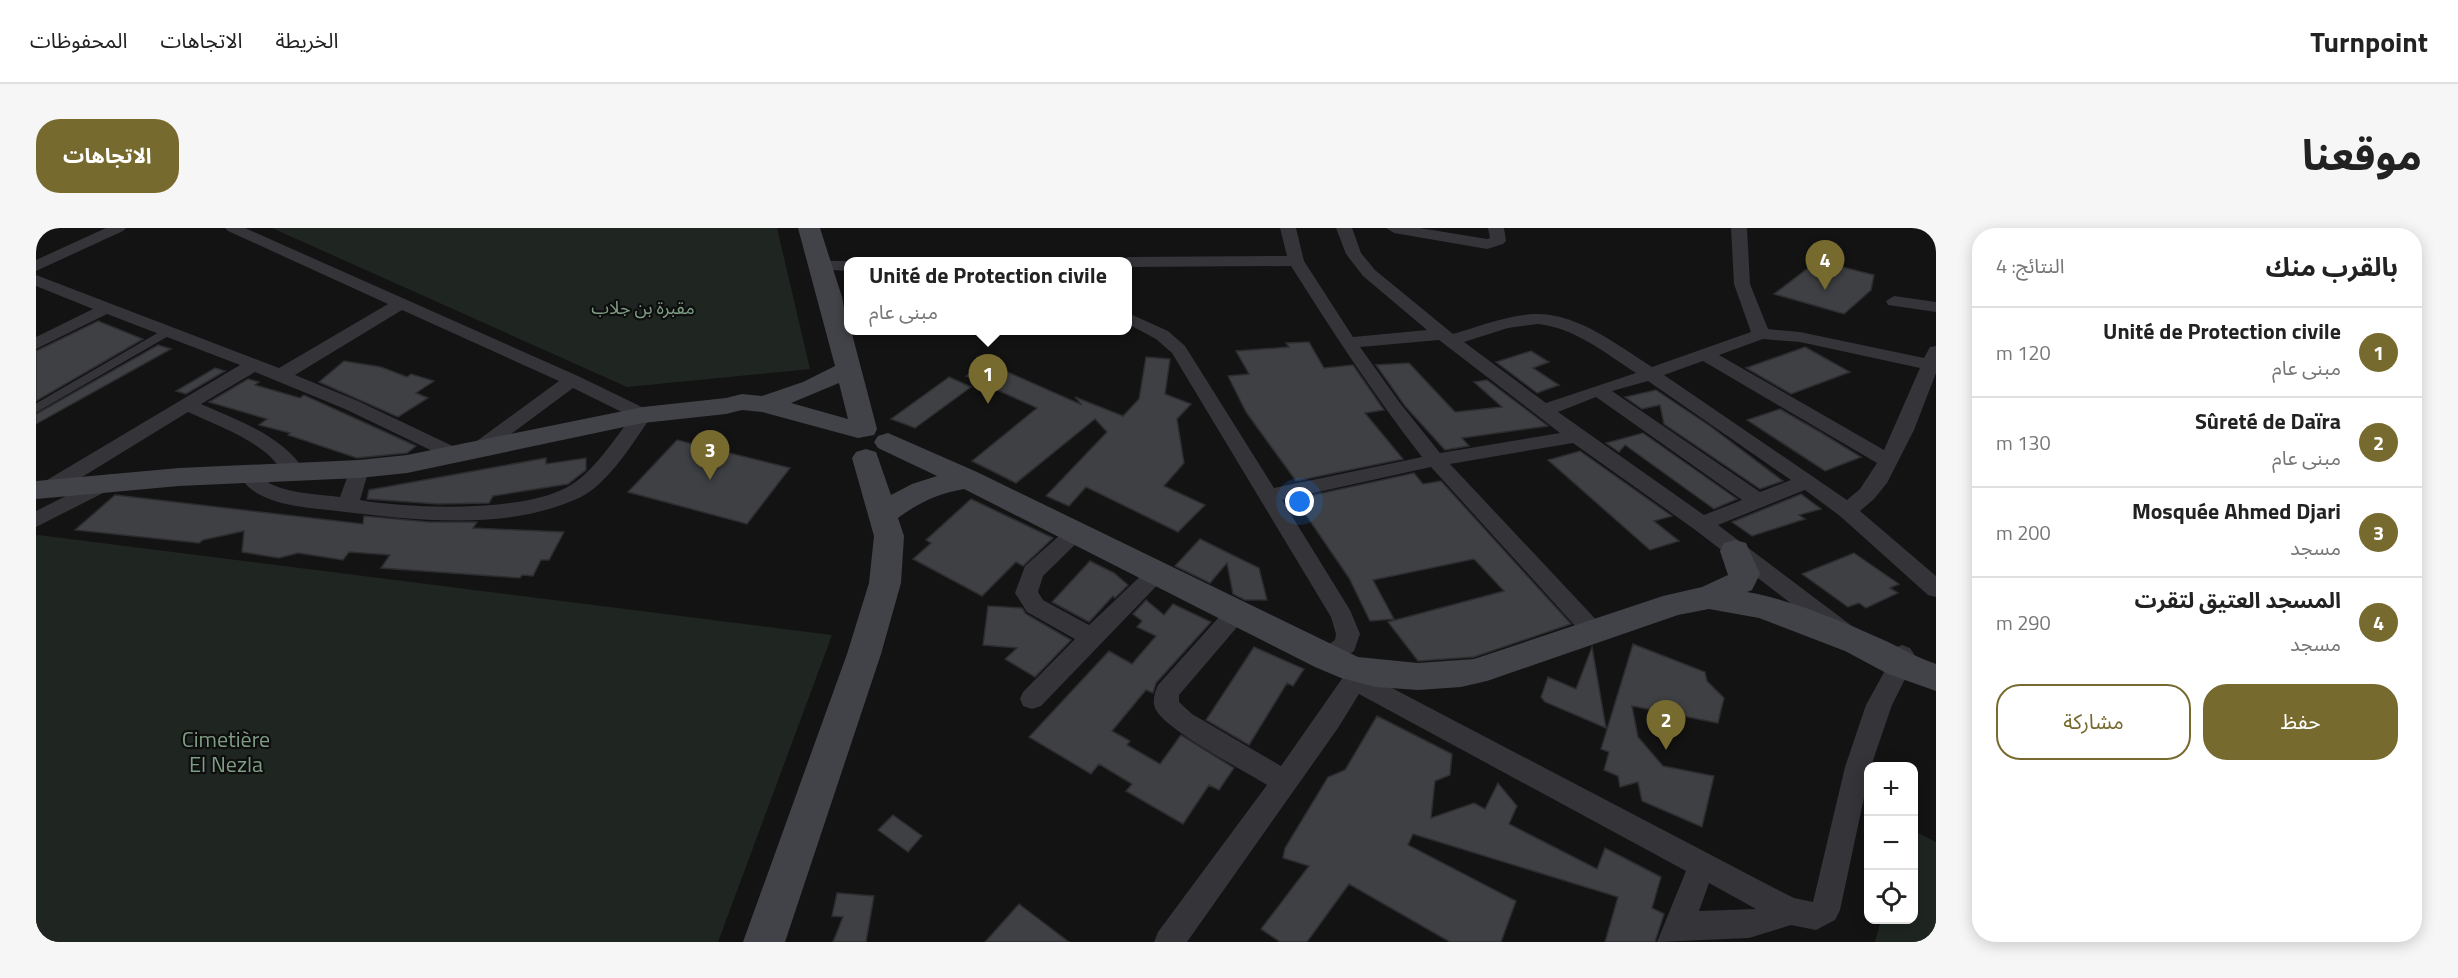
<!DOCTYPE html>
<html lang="ar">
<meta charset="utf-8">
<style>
body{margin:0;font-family:"Titillium Web","Noto Sans Arabic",sans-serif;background:#f6f6f6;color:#222;direction:rtl}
.controls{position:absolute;right:18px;bottom:18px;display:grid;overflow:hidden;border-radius:12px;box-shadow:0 3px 15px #0003}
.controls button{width:54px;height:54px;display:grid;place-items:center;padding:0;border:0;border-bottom:2px solid #e0e0e0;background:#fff;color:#222;font:30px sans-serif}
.you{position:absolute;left:1264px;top:274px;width:21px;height:21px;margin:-15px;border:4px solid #fff;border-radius:50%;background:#1a73e8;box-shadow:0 0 0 9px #1a73e833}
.badge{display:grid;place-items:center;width:39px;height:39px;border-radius:50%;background:#776a2f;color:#fff;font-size:20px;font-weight:700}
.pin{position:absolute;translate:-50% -50px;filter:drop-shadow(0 2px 3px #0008)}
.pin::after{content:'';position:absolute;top:32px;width:21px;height:18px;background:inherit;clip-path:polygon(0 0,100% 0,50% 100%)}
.popup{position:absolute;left:808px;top:29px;width:288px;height:78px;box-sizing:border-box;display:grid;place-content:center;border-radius:12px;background:#fff;filter:drop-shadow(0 2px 4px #0005);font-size:20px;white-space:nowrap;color:#767676}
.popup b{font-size:22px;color:#222}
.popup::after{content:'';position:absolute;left:50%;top:100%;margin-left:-12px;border:12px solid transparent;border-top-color:#fff}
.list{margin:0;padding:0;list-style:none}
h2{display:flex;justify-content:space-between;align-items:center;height:78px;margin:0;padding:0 24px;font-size:26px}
h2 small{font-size:20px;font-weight:400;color:#767676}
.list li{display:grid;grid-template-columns:39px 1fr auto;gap:18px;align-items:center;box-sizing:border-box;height:90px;padding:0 24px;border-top:2px solid #e0e0e0}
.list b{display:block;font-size:22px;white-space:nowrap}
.list p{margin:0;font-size:20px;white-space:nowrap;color:#767676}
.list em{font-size:20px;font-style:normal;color:#767676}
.actions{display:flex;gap:12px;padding:18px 24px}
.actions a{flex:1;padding:14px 0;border:2px solid #776a2f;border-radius:24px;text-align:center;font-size:21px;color:#776a2f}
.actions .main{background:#776a2f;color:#fff}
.icon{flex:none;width:33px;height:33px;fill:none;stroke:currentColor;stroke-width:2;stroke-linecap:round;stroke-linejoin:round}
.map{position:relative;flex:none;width:1900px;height:714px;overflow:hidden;direction:ltr;border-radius:24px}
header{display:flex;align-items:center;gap:36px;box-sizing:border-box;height:84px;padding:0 30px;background:#fff;border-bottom:2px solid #e0e0e0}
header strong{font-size:28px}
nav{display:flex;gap:33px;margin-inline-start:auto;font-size:21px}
.intro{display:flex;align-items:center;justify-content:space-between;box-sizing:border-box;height:144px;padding:0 36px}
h1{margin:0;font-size:42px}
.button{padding:15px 27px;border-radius:24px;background:#776a2f;color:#fff;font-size:21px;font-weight:700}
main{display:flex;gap:36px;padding:0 36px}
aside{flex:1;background:#fff;border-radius:24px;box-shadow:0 3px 15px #0003}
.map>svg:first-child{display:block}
</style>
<header>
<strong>Turnpoint</strong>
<nav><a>الخريطة</a><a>الاتجاهات</a><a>المحفوظات</a></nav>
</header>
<div class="intro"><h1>موقعنا</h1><a class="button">الاتجاهات</a></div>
<main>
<aside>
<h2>بالقرب منك<small>النتائج: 4</small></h2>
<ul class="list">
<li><span class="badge">1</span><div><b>Unité de Protection civile</b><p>مبنى عام</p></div><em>120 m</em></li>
<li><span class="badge">2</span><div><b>Sûreté de Daïra</b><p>مبنى عام</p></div><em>130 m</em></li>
<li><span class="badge">3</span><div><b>Mosquée Ahmed Djari</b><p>مسجد</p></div><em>200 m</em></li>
<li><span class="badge">4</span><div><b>المسجد العتيق لتقرت</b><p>مسجد</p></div><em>290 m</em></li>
</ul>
<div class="actions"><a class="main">حفظ</a><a>مشاركة</a></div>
</aside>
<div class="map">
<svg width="1900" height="714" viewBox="0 0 1900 714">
<rect width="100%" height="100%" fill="#131314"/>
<!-- green -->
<path fill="#1f2621" d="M236 0H741L774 141 591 159Z
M2 307 796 407 682 714H0V308Z
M1878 603 1900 614V714H1839L1845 692H1878Z"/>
<!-- building -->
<path fill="#3f4044" stroke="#2d2d30" stroke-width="1.5" d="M1775 31 1838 47 1835 62 1808 86 1738 66 1772 40Z
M62 93 107 111 0 173V123Z
M1273 114 1288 140 1317 137 1348 182 1329 185 1367 231 1260 253 1210 184 1192 148 1213 146 1200 123 1253 119 1250 115Z
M122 117 135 121 0 196V186Z
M1769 119 1814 144 1755 166 1710 140Z
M1495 123 1513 134 1497 140 1523 157 1501 165 1460 134Z
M1110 129 1134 131 1129 166 1155 176 1141 191 1148 235 1128 258 1169 277 1142 304 1050 259 1033 278 1010 268 1071 204 1059 191 980 255 936 233 1001 180 930 148 949 134 1046 177 1039 169 1087 188 1103 171Z
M308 133 345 139 371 149 375 146 398 153 380 165 392 170 362 189 283 154Z
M1373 135 1419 184 1466 179 1438 154 1451 152 1512 198 1426 210 1433 218 1409 222 1369 178 1340 137Z
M179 140 189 143 150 166 140 163Z
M913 149 935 159 879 200 855 191Z
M212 151 223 154 219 157 264 170 268 167 380 218 371 225 321 230 252 207 254 205 223 197 231 191 173 174Z
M1620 162 1674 198 1747 253 1724 261 1628 196 1624 177 1606 181 1589 169Z
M1744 181 1784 204 1825 229 1789 243 1711 192Z
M1607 205 1701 271 1678 281 1589 217 1583 224 1570 215Z
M641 212 754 240 711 296 592 264Z
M1544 223 1636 288 1618 293 1643 313 1614 322 1512 232Z
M510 230V236L550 230V242L532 256 457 268 453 275 402 276 331 271 333 262Z
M1378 245 1387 256 1405 253 1535 396 1438 429 1382 433 1352 394 1468 363 1438 331 1337 352 1358 391 1334 393 1313 350 1259 271Z
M1765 266 1785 281 1763 287 1769 291 1716 308 1696 294Z
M79 267 327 296 328 288 393 294H441L437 300 528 304 513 332H505L497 348 486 347 484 350 345 340 354 327 313 324 307 332 262 325 243 330 206 324 208 303 167 312 163 315 39 302Z
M935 271 1017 310 987 338 980 334 946 368 877 331 895 315 890 312Z
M1164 311 1223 340 1231 372H1209L1197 366 1191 335 1174 355 1139 338Z
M1818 325 1863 356 1854 360 1862 365 1830 380 1823 375 1812 379 1766 346Z
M1054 333 1078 345 1092 357 1079 370 1077 368 1053 394 1016 374Z
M1110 372 1128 387 1137 376 1175 394 1120 455 1117 465 1110 462 1076 503 1094 513 1091 517 1124 536 1145 507 1198 540 1183 562 1173 557 1147 596 1090 563 1096 556 1063 536 1055 546 993 509 1073 423 1096 436 1120 408 1101 399 1106 393 1097 386Z
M952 378 986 380 990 386 1035 412 999 449 969 431 981 420 947 417Z
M1597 416 1669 444 1671 453 1688 470 1682 495 1596 478 1602 509 1627 538 1678 548 1666 599 1606 573 1602 554 1584 559 1582 548 1568 542 1573 524 1565 521Z
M1218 419 1268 441 1257 458 1251 455 1213 517 1170 492Z
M1556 419 1570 500 1509 474 1505 469 1512 449 1540 461Z
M1341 488 1416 526 1414 547 1399 553 1395 590 1438 575 1449 581 1462 555 1481 578 1473 596 1561 641 1569 620 1625 649 1616 680 1628 686 1619 714H1569L1582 669 1377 606 1372 617 1480 673 1465 714H1414L1313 656 1271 714H1244L1225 701 1273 638 1247 630 1249 620 1292 549 1309 542Z
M857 587 886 608 872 624 842 602Z
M801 665 838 668 830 714H797L807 689 796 688Z
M983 676 1033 714H949Z"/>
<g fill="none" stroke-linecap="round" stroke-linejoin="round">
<!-- lane -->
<path stroke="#343439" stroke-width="8" d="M0 180 133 103"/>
<!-- street -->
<path fill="#343439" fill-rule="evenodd" d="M70 0H90L87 3 0 43V32Z
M189 0H209L542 148 614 183 616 187C599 212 573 255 545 269 471 304 379 292 301 283 270 279 218 278 203 246L206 241C222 237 224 251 237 257 258 266 282 266 304 269L316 236 323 235 330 236 333 241 324 272C375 281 491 285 535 257 561 240 577 212 596 189L537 160 448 226 441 228 434 226 431 222 434 218 523 153 366 82 259 147 322 173 425 222 428 226 425 230 418 232 411 230 309 181 219 144 165 176C203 193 246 207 269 243L266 248C249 252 241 233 229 224 206 206 178 196 152 184L20 265 13 267 6 265 3 260 6 255 204 137 71 86 0 121V109L57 81 0 58V47L243 140 352 76 192 3Z
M1244 0H1260L1268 33 1317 109 1391 102 1327 48 1310 26 1300 0H1316L1325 25 1339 42 1417 106C1444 98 1471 87 1499 86 1542 85 1581 117 1616 139L1715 104 1698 56 1695 0H1711L1714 56 1732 101 1764 104 1888 130 1894 119 1900 118V145L1878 202 1851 255 1838 271 1824 283 1900 348V369L1892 367 1804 288 1769 262 1682 297 1816 398 1820 404 1816 410 1808 413 1800 410 1658 301 1537 215 1414 236 1566 398 1570 404 1566 410 1558 413 1550 410 1395 239 1246 272 1314 382 1324 406 1318 423 1299 437 1291 439 1283 437 1279 430 1283 423 1299 412 1300 406 1295 389 1136 125 1120 111 1092 96V85L1132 103 1149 118 1238 260 1386 229C1338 167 1296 103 1255 38L1092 39V33H1084L1092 29 1251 28ZM1502 96C1539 100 1569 125 1600 145L1510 175 1428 114 1472 100ZM1727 111 1764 114 1884 140 1848 222 1683 127ZM1403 112 1524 205 1404 225 1364 175 1324 119ZM1667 133 1841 235 1824 261 1811 272 1628 147ZM1612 153 1755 252 1724 264 1576 163ZM1560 169 1706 272 1668 287 1522 184Z
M1350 0H1384L1451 11 1454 10 1452 0H1468L1470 13 1467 16 1451 21 1358 5Z
M785 33H813L812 43 779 41 777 38 779 35Z
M1858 68 1900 74V84L1852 77 1850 73Z
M74 246 81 248 84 253 81 258 0 299V283Z
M1040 298 1048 300 1051 305 1007 348 1002 364 1007 372 1053 397 1113 340 1121 338 1129 340 1132 346 1005 478 996 481 987 478 984 471 987 464 1039 411 991 384 979 365 989 338 1032 300Z
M1200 376 1208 379 1212 385 1208 391 1143 467V474L1156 486 1245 538 1310 445C1318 436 1323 432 1335 436L1338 443 1335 449 1740 661 1758 670 1777 674 1809 539 1830 477 1852 437 1858 420 1866 417 1874 420 1878 426 1876 437 1856 477 1835 538H1832V551L1804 682 1799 692 1780 702 1755 697 1713 710 1621 714 1650 643 1323 466 1302 500 1151 714H1118L1122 704 1231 557C1209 543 1127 501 1119 480 1116 472 1119 464 1122 457L1192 379ZM1673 655 1720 681 1663 683Z"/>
<!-- secondary -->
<path fill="#424348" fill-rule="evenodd" d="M762 0H784L806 69 812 102H815L841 201 838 207 822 210 726 184 706 182 690 186 607 195 371 245 323 250 143 258 0 271V253L143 240 323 232 371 227 607 179 690 170 706 166 726 168 767 154 799 138ZM803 155 812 191 755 175Z
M852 205 941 244 1322 429 1382 435 1438 431 1627 368 1666 359 1692 347 1684 323 1688 315 1699 312 1710 315 1724 346 1716 362 1711 364C1757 372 1808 394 1850 413 1867 421 1882 430 1900 436V463L1852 446 1809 423 1723 390 1673 381 1642 387 1451 453 1425 459 1382 462 1340 459 1305 450 1279 439 928 261C903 265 882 275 862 290L868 308 865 355 845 426 749 714H707L811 426 833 355 838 308 816 230 820 224 830 221 840 224 855 267 876 256 901 248 842 220 838 214 842 208Z"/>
</g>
<g text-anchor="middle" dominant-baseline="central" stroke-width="4.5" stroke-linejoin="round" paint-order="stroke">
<!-- far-park labels -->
<g font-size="18" fill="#7e9d84" stroke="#0e0e0f">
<text x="607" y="79">مقبرة بن جلاب</text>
</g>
<!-- park labels -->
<g font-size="22" fill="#7e9d84" stroke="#0e0e0f">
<text x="190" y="511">Cimetière<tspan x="190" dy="25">El Nezla</tspan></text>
</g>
</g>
</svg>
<div class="controls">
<button>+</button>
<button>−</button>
<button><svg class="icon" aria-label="locate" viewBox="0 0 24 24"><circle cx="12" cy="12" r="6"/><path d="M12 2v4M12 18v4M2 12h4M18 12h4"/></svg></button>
</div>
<div class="you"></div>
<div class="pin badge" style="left:952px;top:176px">1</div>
<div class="popup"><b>Unité de Protection civile</b>مبنى عام</div>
<div class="pin badge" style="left:1630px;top:522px">2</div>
<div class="pin badge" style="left:674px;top:252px">3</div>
<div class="pin badge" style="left:1789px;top:62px">4</div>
</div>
</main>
